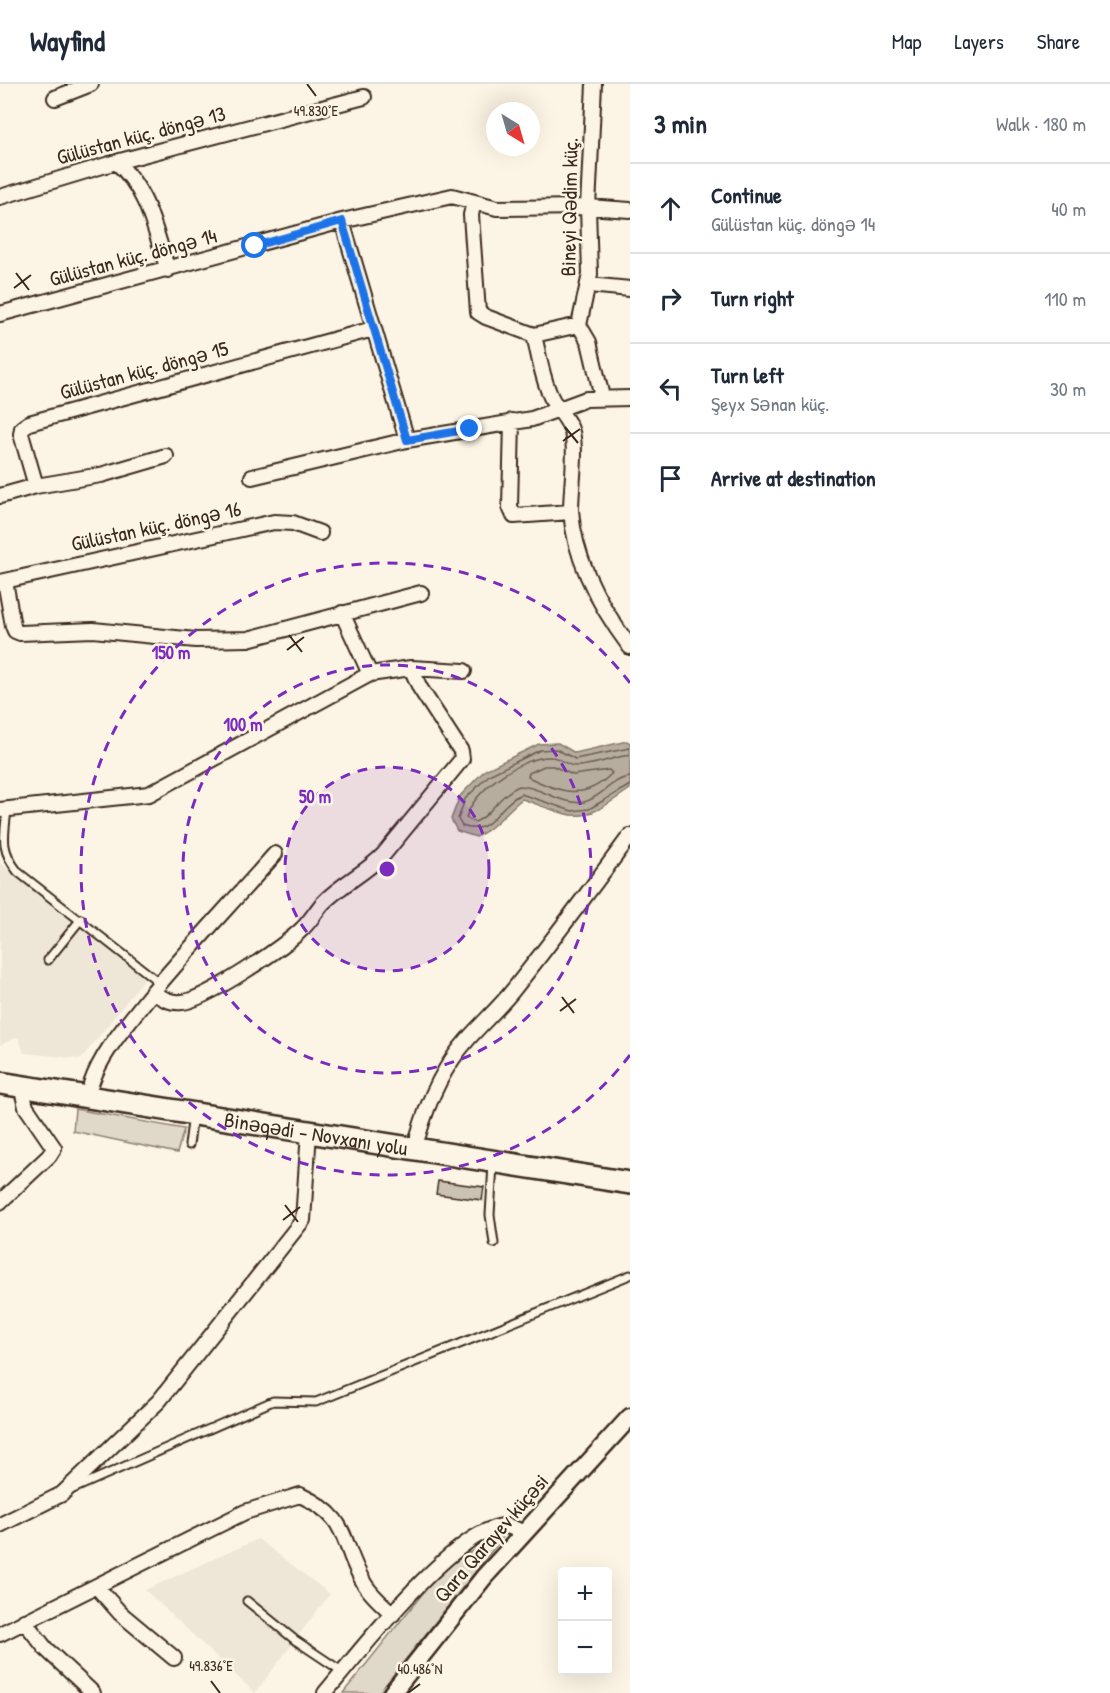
<!DOCTYPE html>
<meta charset="utf-8">
<style>
body{margin:0;font-family:"Patrick Hand",sans-serif;background:#f2f2f3;color:#1f2937}
.controls{position:absolute;right:18px;bottom:18px;display:grid;overflow:hidden;border-radius:6px;box-shadow:0 6px 24px #0002}
.controls button{width:54px;height:54px;display:grid;place-items:center;padding:0;border:0;border-bottom:2px solid #e0e1e3;background:#fff;color:#1f2937;font:30px sans-serif}
.compass{position:absolute;left:486px;top:18px;width:54px;height:54px;border-radius:50%;background:#fff;box-shadow:0 6px 24px #0002;rotate:143deg}
.stop{position:absolute;width:18px;height:18px;margin:-14px;border:4px solid #1a73e8;border-radius:50%;background:#fff}
.stop.end{background:#1a73e8;border-color:#fff;box-shadow:0 2px 6px #0008}
.list{margin:0;padding:0;list-style:none}
h2{display:flex;justify-content:space-between;align-items:center;height:78px;margin:0;padding:0 24px;font-size:26px}
h2 small{font-size:20px;font-weight:400;color:#747a83}
.list li{display:grid;grid-template-columns:39px 1fr auto;gap:18px;align-items:center;box-sizing:border-box;height:90px;padding:0 24px;border-top:2px solid #e0e1e3}
.list b{display:block;font-size:22px;white-space:nowrap}
.list p{margin:0;font-size:20px;white-space:nowrap;color:#747a83}
.list em{font-size:20px;font-style:normal;color:#747a83}
.icon{flex:none;width:33px;height:33px;fill:none;stroke:currentColor;stroke-width:2;stroke-linecap:round;stroke-linejoin:round}
.map{position:relative;flex:none;width:630px;height:1609px;overflow:hidden}
header{display:flex;align-items:center;gap:36px;box-sizing:border-box;height:84px;padding:0 30px;background:#fff;border-bottom:2px solid #e0e1e3}
header strong{font-size:28px}
nav{display:flex;gap:33px;margin-inline-start:auto;font-size:21px}
main{display:flex}
aside{flex:1;background:#fff}
.map>svg:first-child{display:block}
</style>
<header>
<strong>Wayfind</strong>
<nav><a>Map</a><a>Layers</a><a>Share</a></nav>
</header>
<main>
<div class="map">
<svg width="630" height="1609" viewBox="0 0 630 1609">
<rect width="100%" height="100%" fill="#fcf5e5"/>
<filter id="ink" filterUnits="userSpaceOnUse"><feTurbulence type="fractalNoise" baseFrequency=".0167" numOctaves="2"/><feDisplacementMap in="SourceGraphic" scale="12" xChannelSelector="R" yChannelSelector="G"/><feConvolveMatrix kernelMatrix="1 2 1 2 8 2 1 2 1" color-interpolation-filters="sRGB"/></filter>
<g filter="url(#ink)">
<!-- built -->
<path fill="#eee6d6" d="M0 779 145 894 81 975 24 969 18 953 0 961Z
M258 1455 330 1510 255 1609 145 1506Z"/>
<!-- green -->
<path fill="#e0d8c8" stroke="#8e8173" stroke-width="1.5" d="M75 1025 184 1045 177 1069 73 1047Z
M503 1453 379 1609H343L439 1489 465 1471Z"/>
<!-- water -->
<path fill="#b7ad9e" stroke="#85796b" stroke-width="1.5" d="M627 657 630 659V705C577 742 580 735 522 715 505 728 495 744 476 753L457 747 451 735 460 712 485 686 539 660 558 659 575 669Z"/>
<!-- shadow -->
<path fill="#0003" d="M483 1105 484 1118 438 1110Z"/>
<g fill="none" stroke-linecap="round" stroke-linejoin="round">
<!-- shore -->
<path stroke="#6d5e51" stroke-width="1.5" d="M630 664 575 675 556 665 540 666 489 691 465 715 458 735 462 742C493 753 495 722 521 710L572 727 589 725 630 701
M630 671C612 673 595 682 576 682 566 682 560 673 551 673 522 672 473 706 466 734L475 738C490 733 499 710 519 702 541 702 561 722 584 718 601 714 612 694 630 693
M544 682H553L573 691 609 686 612 689C585 718 560 708 528 693L529 689Z"/>
</g>
<!-- building -->
<path fill="#ccc2b3" stroke="#3b2a1e" stroke-width="1.5" d="M438 1097 484 1103 482 1116 436 1110Z"/>
<g fill="none" stroke-linecap="round" stroke-linejoin="round">
<!-- service casing -->
<g stroke="#3b2a1e" stroke-width="11">
<path id="service" d="M7 726C4 754 0 765 18 788L160 899
M48 876 81 835
M189 1061 193 1031
M493 1080 490 1131 494 1159
M73 1405 273 1317 316 1318 630 1191
M247 1517 295 1556 343 1588"/>
</g>
<!-- minor casing -->
<g stroke="#3b2a1e" stroke-width="18">
<path id="minor" d="M594 0 588 123 590 190 579 241 589 258 602 313
M55 14 91 0
M116 78C148 105 155 148 168 186
M0 113 116 78 364 13
M474 118 471 131 478 228 486 233 534 251C539 272 542 294 551 313 557 326 568 334 572 348 577 370 571 403 571 426 574 477 601 524 630 563
M342 137 407 356
M589 201 630 205
M0 230 342 137 452 112 497 124 588 123 630 126
M534 251 579 241
M512 337 510 423 514 432 571 428
M252 393 407 356 532 335 586 315 630 314
M36 402 101 391 166 372
M0 412 36 402 21 350 22 344 29 339 373 245
M5 497 13 542 15 547 20 549 93 546 196 556 248 555 421 509
M0 498 274 438 293 439 320 449
M342 529 370 590
M0 726 149 710 370 590 411 584 464 587
M153 908C163 915 170 919 182 918 204 917 287 861 303 844 311 836 316 827 323 819 341 800 366 789 384 770L462 675 461 667 420 604 411 584
M91 1000C102 968 125 943 146 916 187 866 232 819 275 770
M418 1052C428 1017 443 983 468 955 483 938 500 923 514 905 554 855 592 803 630 752
M0 1118 49 1072 54 1064 26 1023 21 1002
M0 1441 62 1410 159 1317 303 1136 309 1048
M97 1503 120 1529 174 1574
M24 1537 46 1565 93 1609
M0 1550 245 1428 300 1411C352 1435 339 1457 364 1499 371 1511 383 1521 393 1530
M325 1609C357 1571 457 1441 506 1442 512 1443 518 1446 523 1449"/>
</g>
<!-- tertiary casing -->
<g stroke="#3b2a1e" stroke-width="21">
<path id="tertiary" d="M392 1609 484 1493 630 1333"/>
</g>
<!-- primary casing -->
<g stroke="#3b2a1e" stroke-width="26">
<g id="primary">
<path id="s1" d="M0 999 630 1099"/>
</g>
</g>
<!-- service -->
<use href="#service" stroke="#fcf5e5" stroke-width="7"/>
<!-- minor -->
<use href="#minor" stroke="#fcf5e5" stroke-width="14"/>
<!-- tertiary -->
<use href="#tertiary" stroke="#fcf5e5" stroke-width="16"/>
<!-- primary -->
<use href="#primary" stroke="#fcf5e5" stroke-width="21"/>
</g>
</g>
<g fill="none" stroke-linecap="round" stroke-linejoin="round" filter="url(#ink)">
<!-- route -->
<path stroke="#1a73e8" stroke-width="8" d="M255 162 342 137 407 356 470 345"/>
</g>
<!-- ticks -->
<path fill="none" stroke="#3b2a1e" stroke-width="2" d="M307 0 316 12M16 189 29 206M14 204 31 191M565 343 578 359M563 357 580 345M289 551 302 568M287 566 304 553M562 913 574 929M560 927 576 915M285 1121 298 1138M283 1136 300 1123M211 1597 220 1609M408 1609 420 1600"/>
<!-- distance rings -->
<circle cx="387" cy="785" r="102" fill="#7b2cbf" fill-opacity=".12"/>
<g fill="none" stroke="#7b2cbf" stroke-width="3" stroke-dasharray="10 8">
<circle cx="387" cy="785" r="102"/>
<circle cx="387" cy="785" r="204"/>
<path d="M630 971A306 306 0 1 1 630 599"/>
</g>
<g text-anchor="middle" dominant-baseline="central" stroke-width="5" stroke-linejoin="round" paint-order="stroke">
<!-- street labels -->
<g font-size="21" fill="#3b2a1e" stroke="#fcf5e5">
<text transform="translate(141 51) rotate(-15)">Gülüstan küç. döngə 13</text>
<text transform="translate(569 123) rotate(-89)">Bineyi Qədim küç.</text>
<text transform="translate(133 173) rotate(-15)">Gülüstan küç. döngə 14</text>
<text transform="translate(144 286) rotate(-15)">Gülüstan küç. döngə 15</text>
<text transform="translate(156 442) rotate(-12)">Gülüstan küç. döngə 16</text>
<text stroke="none"><textPath href="#s1" startOffset="320">Binəqədi - Novxanı yolu</textPath></text>
<text transform="translate(491 1454) rotate(-49)">Qara Qarayev küçəsi</text>
</g>
</g>
<g font-size="15" text-anchor="middle" fill="#3b2a1e" stroke="#fcf5e5" stroke-width="5" stroke-linejoin="round" paint-order="stroke">
<text x="316" y="32">49.830°E</text>
<text x="211" y="1587">49.836°E</text>
<text x="420" y="1590">40.486°N</text>
</g>
<circle cx="387" cy="785" r="9" fill="#7b2cbf" stroke="#fcf5e5" stroke-width="3"/>
<g font-size="18" text-anchor="middle" font-weight="bold" fill="#7b2cbf" stroke="#fcf5e5" stroke-width="5" stroke-linejoin="round" paint-order="stroke">
<text x="171" y="575">150 m</text>
<text x="243" y="647">100 m</text>
<text x="315" y="719">50 m</text>
</g>
</svg>
<div class="controls">
<button>+</button>
<button>−</button>
</div>
<svg class="compass" viewBox="-18 -18 36 36"><path d="M0-13l5 13h-10z" fill="#e53935"/><path d="M0 13l5-13h-10z" fill="#747a83"/></svg>
<div class="stop" style="left:255px;top:162px"></div>
<div class="stop end" style="left:470px;top:345px"></div>
</div>
<aside>
<h2>3 min<small>Walk · 180 m</small></h2>
<ul class="list">
<li><svg class="icon" aria-label="ahead" viewBox="0 0 24 24"><path d="M12 20V5M6 11l6-6 6 6"/></svg><div><b>Continue</b><p>Gülüstan küç. döngə 14</p></div><em>40 m</em></li>
<li><svg class="icon" aria-label="right" viewBox="0 0 24 24"><path d="M7 20v-9h11M14 6l5 5-5 5"/></svg><div><b>Turn right</b></div><em>110 m</em></li>
<li><svg class="icon" aria-label="left" viewBox="0 0 24 24"><path d="M17 20v-9H6M10 6l-5 5 5 5"/></svg><div><b>Turn left</b><p>Şeyx Sənan küç.</p></div><em>30 m</em></li>
<li><svg class="icon" aria-label="arrive" viewBox="0 0 24 24"><path d="M6 21V4h12l-3 4 3 4H6"/></svg><div><b>Arrive at destination</b></div></li>
</ul>
</aside>
</main>
